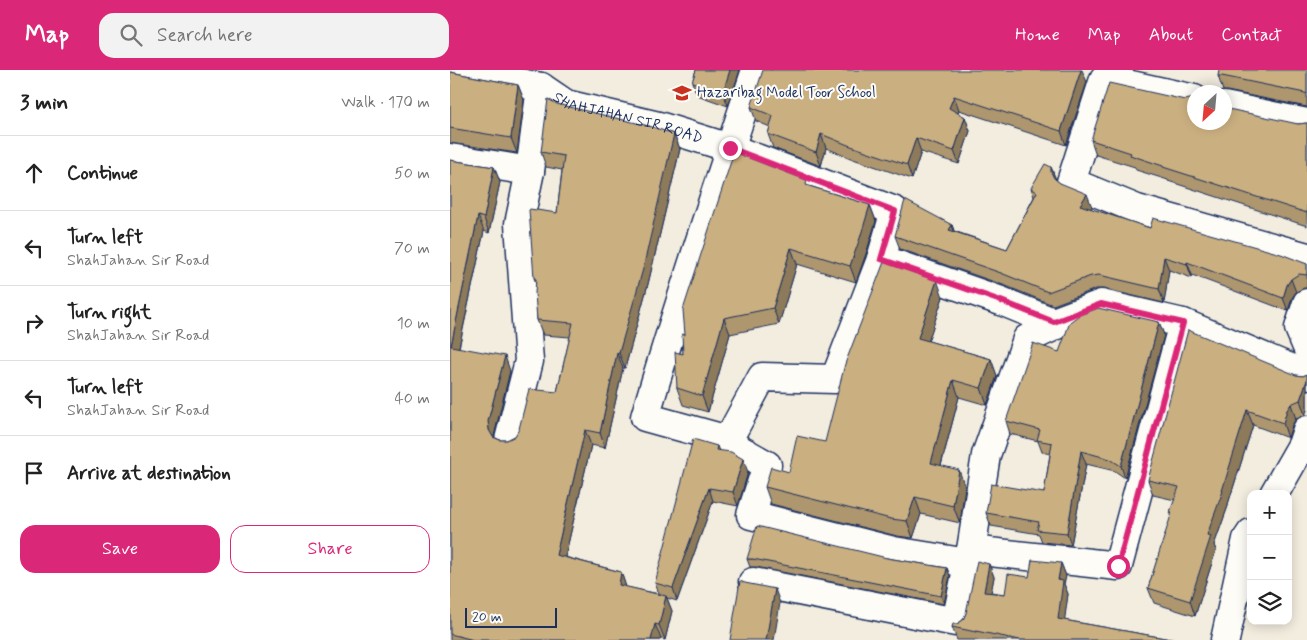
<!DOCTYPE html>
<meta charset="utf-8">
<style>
body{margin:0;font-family:Mynerve,sans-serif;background:#f2f2f2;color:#222}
.controls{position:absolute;right:15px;bottom:15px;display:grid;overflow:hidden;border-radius:10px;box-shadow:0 2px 12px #0003}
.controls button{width:45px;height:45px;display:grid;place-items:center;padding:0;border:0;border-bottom:1px solid #e0e0e0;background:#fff;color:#222;font:25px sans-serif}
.compass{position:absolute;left:737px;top:15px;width:45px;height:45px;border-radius:50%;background:#fff;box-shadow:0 2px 12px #0003;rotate:206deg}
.scale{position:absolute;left:15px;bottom:12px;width:92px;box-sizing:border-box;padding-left:5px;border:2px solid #1b2f5e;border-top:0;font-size:14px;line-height:18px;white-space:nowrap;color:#1b2f5e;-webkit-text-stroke:4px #fdfcf7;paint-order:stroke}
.stop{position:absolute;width:15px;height:15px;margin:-11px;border:4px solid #db2777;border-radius:50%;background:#fff}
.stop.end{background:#db2777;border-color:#fff;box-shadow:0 1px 5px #0008}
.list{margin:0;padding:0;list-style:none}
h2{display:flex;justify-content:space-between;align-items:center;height:65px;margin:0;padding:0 20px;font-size:21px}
h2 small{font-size:16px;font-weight:400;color:#767676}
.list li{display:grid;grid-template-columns:32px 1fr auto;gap:15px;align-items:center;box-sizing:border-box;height:75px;padding:0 20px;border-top:1px solid #e0e0e0}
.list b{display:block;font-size:19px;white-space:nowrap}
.list p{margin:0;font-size:16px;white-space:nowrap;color:#767676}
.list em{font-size:16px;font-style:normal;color:#767676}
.actions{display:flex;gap:10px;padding:15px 20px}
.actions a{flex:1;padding:11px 0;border:1px solid #db2777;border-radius:15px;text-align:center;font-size:18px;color:#db2777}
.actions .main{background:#db2777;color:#fff}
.icon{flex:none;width:28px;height:28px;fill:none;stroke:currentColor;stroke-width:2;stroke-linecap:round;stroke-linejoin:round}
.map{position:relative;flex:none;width:857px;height:570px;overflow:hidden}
header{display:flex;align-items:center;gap:30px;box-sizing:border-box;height:70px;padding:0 25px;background:#db2777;color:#fff}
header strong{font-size:24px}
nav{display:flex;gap:28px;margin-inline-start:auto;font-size:18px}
.search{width:350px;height:45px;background:#f2f2f2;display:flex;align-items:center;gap:12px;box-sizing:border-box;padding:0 18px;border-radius:15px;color:#767676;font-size:19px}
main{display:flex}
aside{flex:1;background:#fff}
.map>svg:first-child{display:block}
</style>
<header>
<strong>Map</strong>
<div class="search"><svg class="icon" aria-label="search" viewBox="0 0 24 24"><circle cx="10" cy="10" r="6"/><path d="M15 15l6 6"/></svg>Search here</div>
<nav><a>Home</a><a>Map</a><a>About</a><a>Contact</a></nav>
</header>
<main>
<aside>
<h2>3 min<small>Walk · 170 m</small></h2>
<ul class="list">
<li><svg class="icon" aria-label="ahead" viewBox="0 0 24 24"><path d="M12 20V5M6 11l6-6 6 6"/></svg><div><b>Continue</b></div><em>50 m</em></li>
<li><svg class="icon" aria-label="left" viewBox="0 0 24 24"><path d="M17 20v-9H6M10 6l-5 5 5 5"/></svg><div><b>Turn left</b><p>ShahJahan Sir Road</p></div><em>70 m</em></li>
<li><svg class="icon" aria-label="right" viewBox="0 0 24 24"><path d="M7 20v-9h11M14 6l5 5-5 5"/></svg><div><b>Turn right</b><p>ShahJahan Sir Road</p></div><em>10 m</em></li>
<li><svg class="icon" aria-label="left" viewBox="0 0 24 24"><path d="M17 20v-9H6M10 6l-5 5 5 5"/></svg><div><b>Turn left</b><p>ShahJahan Sir Road</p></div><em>40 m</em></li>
<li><svg class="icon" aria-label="arrive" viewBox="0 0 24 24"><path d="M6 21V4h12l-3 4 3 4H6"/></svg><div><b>Arrive at destination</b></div></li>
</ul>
<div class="actions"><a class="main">Save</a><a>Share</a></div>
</aside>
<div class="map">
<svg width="857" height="570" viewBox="0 0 857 570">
<rect width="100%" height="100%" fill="#f3eddf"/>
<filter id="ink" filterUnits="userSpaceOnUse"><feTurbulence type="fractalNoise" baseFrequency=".02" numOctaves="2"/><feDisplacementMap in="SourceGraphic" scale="10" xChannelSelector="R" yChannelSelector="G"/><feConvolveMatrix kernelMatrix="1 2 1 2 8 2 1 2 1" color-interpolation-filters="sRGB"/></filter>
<g filter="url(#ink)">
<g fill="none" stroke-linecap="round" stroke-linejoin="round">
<!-- street casing -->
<g stroke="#1b2f5e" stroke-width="31">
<g id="street">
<path id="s1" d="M0 0 91 17 116 34 209 56 280 78 445 141 431 189 551 231 603 252 651 234 733 253 857 305"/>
<path d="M744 29 654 9 621 112 687 139 857 187"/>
<path d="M774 36 857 53"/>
<path d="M0 88 80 101"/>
<path d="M431 189 385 309 312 307 278 370 287 378 317 395 301 445 444 481 518 493"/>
<path d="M857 233 849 258 857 277"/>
<path d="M59 370 79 291 69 154 80 101 91 17"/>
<path d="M278 370 195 347C229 231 268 115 306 0"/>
<path d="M824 424 852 375 857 360"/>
<path d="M521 480 536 385 577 269 620 249"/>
<path d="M303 512 506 552 521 480 668 496 733 253"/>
<path d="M775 570 797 469 801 463"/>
</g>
</g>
<!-- street -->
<use href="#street" stroke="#fdfcf7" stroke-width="28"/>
</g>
<!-- wall -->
<path fill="#ae966e" stroke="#1b2f5e" d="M246 0H290L278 36 247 25 242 12Z
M857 0V37L777 21H773L768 6Z
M0 2 68 15 74 30 67 83 0 73Z
M637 12 616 75 509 40 508 43 515 47 520 61 509 94 471 82 462 109 403 89 376 78 371 96 323 78 318 64 320 57 306 51 301 37Z
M107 34 224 64 230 79 198 214 175 298H173L155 378 141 375 115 487 171 502 176 517 209 524 205 513 267 376 269 381 298 402 288 436 263 431 227 531 217 528 222 541 215 570 211 569 210 570H0V90L44 97 50 112 39 163 34 161 9 278 60 301 44 366V367L50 370H57L65 366 107 322 120 267 93 265 87 250 86 213 84 208 107 143 112 100 96 97 91 82Z
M744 52 848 54 857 53V156L718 111V110L686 100 685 97 646 85 641 70Z
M601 97 606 110 642 137 641 139 700 158 857 194V218H854L846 222 842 228 838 241 742 205V208L719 200 714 233 654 219H646L603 235 556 216 450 179 445 166 502 155 504 161 557 179 584 127 581 118Z
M359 116 420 135 426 151 416 184 406 212 347 194 329 254 280 264 258 342 233 335 227 318 233 284 235 265Z
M493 227 478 271 541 289 547 306 537 335 509 327 491 396 515 417 510 453 471 444 463 468 447 466 321 434 315 417 339 402 375 372Z
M709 252 714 265 675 408 665 401 636 394 621 475 592 472 589 464 541 456 536 443 594 423 600 384 592 382 588 371 560 364 556 351 609 282Z
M857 304V340L855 345 846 349 842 355 838 368 803 355 778 434V436L764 475 766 480 745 546 704 533 698 518 722 445 720 442 725 430 703 425 698 410 846 305 853 306Z
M437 488 497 498 500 506 494 534 306 497H300L297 489Z
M611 493 616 506 614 514 618 524 614 550 726 570H507L502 557 513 550 539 494 544 507 541 522 555 524 579 507Z"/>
<!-- shaded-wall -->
<path fill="#8d7a5a" stroke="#1b2f5e" d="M280 0H290L278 36 273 22Z
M631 0H632L637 12 616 75 611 61Z
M68 15 74 30 67 83 61 68Z
M504 26 509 40 504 52 499 38Z
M515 47 520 61 509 94 504 81Z
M224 64 230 79 198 214 175 298 169 283Z
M371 64 376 78 371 96 366 82Z
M466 68 471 82 462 109 457 95Z
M44 97 50 112 39 163 34 148Z
M601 97 606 110V115L601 102Z
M637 124 642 137 635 149 630 135Z
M420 135 426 151 416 184 406 212 400 196Z
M28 146 34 161 6 291 1 276Z
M502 155 507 169 499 160Z
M341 178 347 194 329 254 323 238Z
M714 187 719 200 714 233 709 219Z
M737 192 742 205V208L737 194Z
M841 209 846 222 842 228 838 241 833 228 837 215Z
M487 210 493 227 474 284 468 268Z
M274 248 280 264 258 342 252 326Z
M709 252 714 265 675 408 671 396Z
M167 283 173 298 155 378 150 363Z
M55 286 60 301 44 366V375L39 360 38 351Z
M541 289 547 306 537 335 531 318Z
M503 310 509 327 487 410 481 393Z
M857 310V340L855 345 850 330Z
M841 334 846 349 842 355 838 368 833 353 837 340Z
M797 340 803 355 778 434V436L764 475 766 480 745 546 740 531 757 465Z
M135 360 141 375 112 500 106 485Z
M631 381 636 394 621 475 617 463Z
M293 389 298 402 288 436 283 422Z
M509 400 515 417 510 453 503 436Z
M259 418 263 431 227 531 223 518Z
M465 427 471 444 463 468 457 451Z
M611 493 616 506 614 514 618 524 613 562 608 549V510Z
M539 494 544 507 539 534 534 522Z
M497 498 500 506 494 534 491 526Z
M171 502 176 517 169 515Z
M325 519 330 533 324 570H316Z
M216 526 222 541 215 570 209 555Z
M205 554 211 569 210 570H201Z"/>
<!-- building -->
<path fill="#caaf80" stroke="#1b2f5e" d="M246 0H280L273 22 242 12Z
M313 0H631L611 61 504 26 499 38 515 47 504 81 466 68 457 95 398 75 371 64 366 82 318 64 323 46 301 37Z
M769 0H857V24L855 23 772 6H768Z
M0 2 68 15 61 68 0 58Z
M659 13 735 30 744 28V52H774V38L848 54 857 53V143L713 97V96L680 85 681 83 641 70Z
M98 29 107 34 199 56 224 64 193 199 169 283H167L150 363 135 360 106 485 171 502 169 515 216 526 209 555 205 554 201 570H24L0 564V90L44 97 34 148 28 146 1 276 55 286 38 351 39 360 43 367 50 370H57L65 366 69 359 79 319 107 322 123 253 87 250 85 223 86 209 84 208 79 140 80 139 107 143 114 86 91 82Z
M284 82 357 110 356 115 420 135 410 168 400 196 341 178 323 238 274 248 252 326 227 318 225 282 233 284 232 264 235 265 233 240Z
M595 94 601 97V102L604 108 610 113 637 124 630 135 700 158 703 148 831 184 857 194V205L849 204 841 209 837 215 833 228 737 192V194L714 187 709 219 649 205 641 206 598 222 551 203 445 166 455 130 502 155 499 160 557 179 587 122 581 118Z
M434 192 487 210 468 268 541 289 531 318 503 310 481 393 509 400 503 436 465 427 457 451 441 449 315 417 321 397 339 402 347 366 375 372 395 294Z
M648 238 709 252 671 396 660 389 631 381 617 463 587 460 589 452 536 443 541 414 594 423 602 373 587 370 590 360 556 351 583 273 609 282 620 252 629 245Z
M738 260 846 305 853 306 857 304V310L850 330 841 334 837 340 833 353 797 340 772 421H773L757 465 761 466 740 531 698 518 722 442H720L729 417 698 410Z
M243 369 267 376 266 380 281 382 293 389 283 422 259 418 223 518 205 513Z
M307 456 437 488 497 498 491 526 303 489H297Z
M582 490 611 493 608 510 613 511 608 549 726 570H570L526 561V562L502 557 503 554H507L513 550 516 543 527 491 539 494 534 522 555 524 558 504 579 507Z
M290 511 295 513 325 519 316 570H280Z"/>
</g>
<g fill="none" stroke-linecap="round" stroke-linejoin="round" filter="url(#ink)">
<!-- route -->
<path stroke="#db2777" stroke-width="6" d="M280 78 445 141 431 189 551 231 604 252 651 234 733 253 668 496"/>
</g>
<!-- icons -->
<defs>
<g id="school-bare" transform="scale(1.5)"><path d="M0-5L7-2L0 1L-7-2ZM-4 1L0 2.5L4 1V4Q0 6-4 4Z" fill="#c8321e" stroke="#fdfcf7" stroke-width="2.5" paint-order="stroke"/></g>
</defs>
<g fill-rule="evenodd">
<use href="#school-bare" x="232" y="23"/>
</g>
<g text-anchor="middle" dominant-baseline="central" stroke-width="4" stroke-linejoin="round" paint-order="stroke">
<!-- poi labels -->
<g font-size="15" fill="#1b2f5e" stroke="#fdfcf7" text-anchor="start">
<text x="247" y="23">Hazaribag Model Toor School</text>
</g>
<!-- street labels -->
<g font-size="15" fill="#1b2f5e" stroke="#fdfcf7">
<text stroke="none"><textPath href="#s1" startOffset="186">SHAHJAHAN SIR ROAD</textPath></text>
</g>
</g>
</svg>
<div class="controls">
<button>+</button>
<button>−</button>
<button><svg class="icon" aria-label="layers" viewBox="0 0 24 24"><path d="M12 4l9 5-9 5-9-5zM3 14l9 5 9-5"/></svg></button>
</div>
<svg class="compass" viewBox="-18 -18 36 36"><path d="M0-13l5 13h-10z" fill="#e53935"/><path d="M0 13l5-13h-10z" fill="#767676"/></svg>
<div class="scale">20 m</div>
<div class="stop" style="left:668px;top:496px"></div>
<div class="stop end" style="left:280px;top:78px"></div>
</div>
</main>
